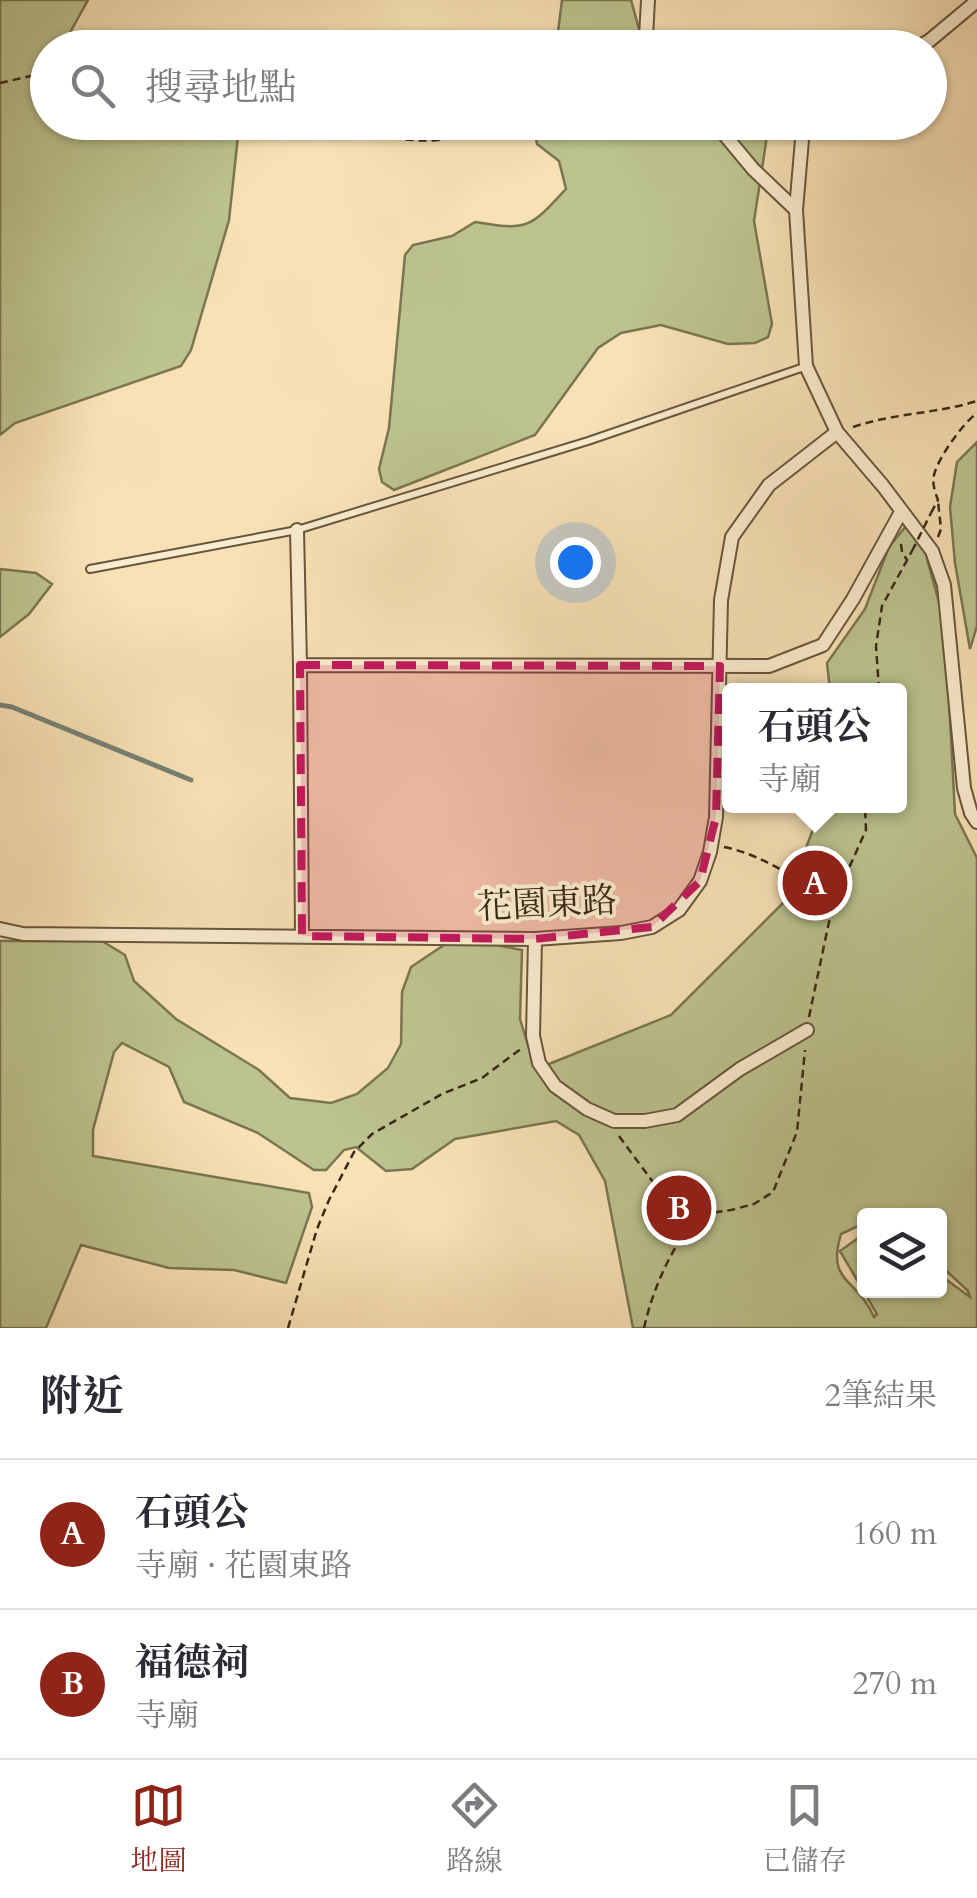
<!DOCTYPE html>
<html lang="zh-TW">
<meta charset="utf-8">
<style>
body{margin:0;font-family:Cardo,"Noto Serif TC",serif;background:#f7f7f7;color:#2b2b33}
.controls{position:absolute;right:30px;bottom:30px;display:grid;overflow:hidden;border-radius:10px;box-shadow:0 2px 8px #0004}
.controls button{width:90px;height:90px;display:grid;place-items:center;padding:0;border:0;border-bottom:2px solid #e1e1e2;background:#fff;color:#2b2b33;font:50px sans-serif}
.you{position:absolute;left:575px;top:562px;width:35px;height:35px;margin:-25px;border:8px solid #fff;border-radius:50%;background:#1a73e8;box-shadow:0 0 0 15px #1a73e833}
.badge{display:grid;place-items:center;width:65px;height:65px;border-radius:50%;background:#8f2418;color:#fff;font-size:32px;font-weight:700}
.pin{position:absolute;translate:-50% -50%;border:5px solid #fff;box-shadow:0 2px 10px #0006}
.popup{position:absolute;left:722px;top:683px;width:185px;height:130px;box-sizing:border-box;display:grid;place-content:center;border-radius:10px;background:#fff;filter:drop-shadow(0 2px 8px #0005);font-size:32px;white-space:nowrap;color:#7c7c81}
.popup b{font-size:38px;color:#2b2b33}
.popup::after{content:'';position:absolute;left:50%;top:100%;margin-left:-20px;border:20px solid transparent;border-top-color:#fff}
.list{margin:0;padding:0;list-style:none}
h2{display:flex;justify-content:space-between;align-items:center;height:130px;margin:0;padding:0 40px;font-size:42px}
h2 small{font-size:32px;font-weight:400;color:#7c7c81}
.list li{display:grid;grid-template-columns:65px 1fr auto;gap:30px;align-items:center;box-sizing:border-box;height:150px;padding:0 40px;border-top:2px solid #e1e1e2}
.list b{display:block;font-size:38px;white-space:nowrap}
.list p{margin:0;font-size:32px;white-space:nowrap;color:#7c7c81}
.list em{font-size:32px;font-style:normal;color:#7c7c81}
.icon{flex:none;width:55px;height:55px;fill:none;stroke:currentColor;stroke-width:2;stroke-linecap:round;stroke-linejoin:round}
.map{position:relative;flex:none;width:977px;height:1328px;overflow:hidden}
.search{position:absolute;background:#fff;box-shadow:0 2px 8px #0004;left:30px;right:30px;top:30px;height:110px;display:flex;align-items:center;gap:25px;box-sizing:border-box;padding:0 35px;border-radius:55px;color:#7c7c81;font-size:38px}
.sheet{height:430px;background:#fff}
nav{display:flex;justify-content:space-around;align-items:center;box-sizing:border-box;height:140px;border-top:2px solid #e1e1e2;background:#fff;font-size:28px;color:#7c7c81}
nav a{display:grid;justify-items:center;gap:5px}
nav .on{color:#8f2418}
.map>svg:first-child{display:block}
</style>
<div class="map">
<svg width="977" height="1328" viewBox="0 0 977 1328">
<rect width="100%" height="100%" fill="#f7e1b5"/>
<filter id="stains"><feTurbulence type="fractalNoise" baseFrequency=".002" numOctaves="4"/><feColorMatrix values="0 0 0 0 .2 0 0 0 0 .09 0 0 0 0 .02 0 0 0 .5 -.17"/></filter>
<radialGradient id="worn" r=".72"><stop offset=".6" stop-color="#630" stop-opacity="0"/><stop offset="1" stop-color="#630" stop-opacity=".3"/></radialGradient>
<!-- green -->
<path fill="#bcc38e" stroke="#7a7651" stroke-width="2.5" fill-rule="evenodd" d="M0 0H88L62 47 48 48V122L235 123 238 136 229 220 191 350 181 366 15 423 0 435Z
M562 0H631L644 47 550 48 558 32Z
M533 123H769L754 221 772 324 768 337 755 343 728 344 661 325 621 333 598 348 535 435 394 490 382 482 379 469 389 428 405 255 413 245 452 236 475 222C528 231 530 228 566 189L559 161 537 144Z
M977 442V626L970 649 955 563 950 507 957 462Z
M906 526 919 530 945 624 955 814 977 858V1328H633L605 1181 579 1135 556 1121 455 1139 412 1169 386 1171 356 1147 344 1150 326 1170H314L258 1133 184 1102 169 1067 122 1043 114 1052 93 1130V1156L309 1193 312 1207 286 1283 234 1270 169 1268 81 1245 46 1328H0V941H102L125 955 134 981 176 1019 259 1070 290 1098 331 1103 357 1094 388 1068 401 1044 402 992 411 967 456 937 522 950 520 1019 532 1058 544 1066 671 1015 786 900 822 806H900V690H830L827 663 865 609 889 547ZM864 1216H940V1265L968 1291 970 1297 940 1275V1290H864V1234L840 1251 877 1314 874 1317C857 1277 826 1284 841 1234L858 1226 864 1227Z
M0 569 36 573 52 584 29 614 0 637Z"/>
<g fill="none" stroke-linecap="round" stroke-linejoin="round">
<!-- stream -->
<path stroke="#768173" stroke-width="5" d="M0 705 12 707 191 780"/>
<!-- lane casing -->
<g stroke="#68563c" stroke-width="10">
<path id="lane" d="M90 569 297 530 588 441 804 367"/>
</g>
<!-- street casing -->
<g stroke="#68563c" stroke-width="16">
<path id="street" d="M648 0 646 37 650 48
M917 48 929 41 977 1
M714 122 753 169 796 210
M806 122 803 128 796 210 806 366 837 432 883 486 932 551 944 585 964 788 971 813 977 822
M297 530 300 665 302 936
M300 665 769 666 823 645 853 599 901 512
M0 929 23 934 535 939 621 933 652 927 679 910 700 881 710 852 716 817 721 600 732 537 769 485 837 432
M535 939 533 1036 539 1063 555 1086 587 1109 614 1121H645L677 1115 740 1069 807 1030"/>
</g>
<!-- path -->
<path stroke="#392814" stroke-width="2.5" stroke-dasharray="8 5" stroke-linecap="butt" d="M612 48 630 42
M0 83 40 74 48 75
M303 122C342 127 407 146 444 139 455 137 463 130 470 122
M853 427C894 413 935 414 977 401
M931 513 938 500C935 492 932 484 934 475 938 458 963 423 977 413
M938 537 941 529 938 501
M901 544 902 552 907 560
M879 690 876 646 882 606 912 551
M724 847C765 855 800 882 836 904
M809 1017 829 922 849 868 866 830 865 806
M619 1136 661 1193 692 1219
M288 1328 317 1229 329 1200 354 1152 372 1134 442 1094 482 1078 522 1048
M644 1328C653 1288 672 1246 698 1215L731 1210 754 1204 773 1192 797 1132 805 1050"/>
<!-- lane -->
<use href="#lane" stroke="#faeccf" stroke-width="6"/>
<!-- street -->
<use href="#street" stroke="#faeccf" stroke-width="12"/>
<!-- path-bridge -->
<path stroke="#392814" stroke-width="2.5" stroke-dasharray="8 5" stroke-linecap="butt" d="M912 551 931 513"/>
</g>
<!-- marked area -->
<path fill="#c2185b" fill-opacity="0.2" stroke="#c2185b" stroke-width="8" stroke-dasharray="20 12" stroke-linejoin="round" d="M300 665 720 666 716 817 700 881 652 927 535 939 302 936Z"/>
<g text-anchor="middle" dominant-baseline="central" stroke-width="8" stroke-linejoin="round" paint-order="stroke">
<!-- street labels -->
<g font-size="35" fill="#392814" stroke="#faeccf">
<text transform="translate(547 904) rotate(-3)">花園東路</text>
</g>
</g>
<rect width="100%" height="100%" filter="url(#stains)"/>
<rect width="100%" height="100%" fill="url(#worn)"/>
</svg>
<div class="controls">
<button><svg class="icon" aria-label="layers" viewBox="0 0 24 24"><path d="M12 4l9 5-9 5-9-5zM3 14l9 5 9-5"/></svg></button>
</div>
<div class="you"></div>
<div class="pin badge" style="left:815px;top:883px">A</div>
<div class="popup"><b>石頭公</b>寺廟</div>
<div class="pin badge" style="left:679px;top:1208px">B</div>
<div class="search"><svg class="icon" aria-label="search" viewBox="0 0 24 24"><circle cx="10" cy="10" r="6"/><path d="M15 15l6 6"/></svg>搜尋地點</div>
</div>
<section class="sheet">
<h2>附近<small>2筆結果</small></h2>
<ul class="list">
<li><span class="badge">A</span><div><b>石頭公</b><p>寺廟 · 花園東路</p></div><em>160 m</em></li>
<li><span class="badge">B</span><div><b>福德祠</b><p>寺廟</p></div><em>270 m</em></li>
</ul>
</section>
<nav>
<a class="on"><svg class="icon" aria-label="map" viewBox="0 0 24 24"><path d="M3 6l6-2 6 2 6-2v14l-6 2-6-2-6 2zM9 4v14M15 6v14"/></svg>地圖</a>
<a><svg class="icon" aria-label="directions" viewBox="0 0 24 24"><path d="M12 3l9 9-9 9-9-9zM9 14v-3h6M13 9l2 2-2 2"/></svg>路線</a>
<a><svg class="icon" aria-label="saved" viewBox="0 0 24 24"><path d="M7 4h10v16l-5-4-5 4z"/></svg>已儲存</a>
</nav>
